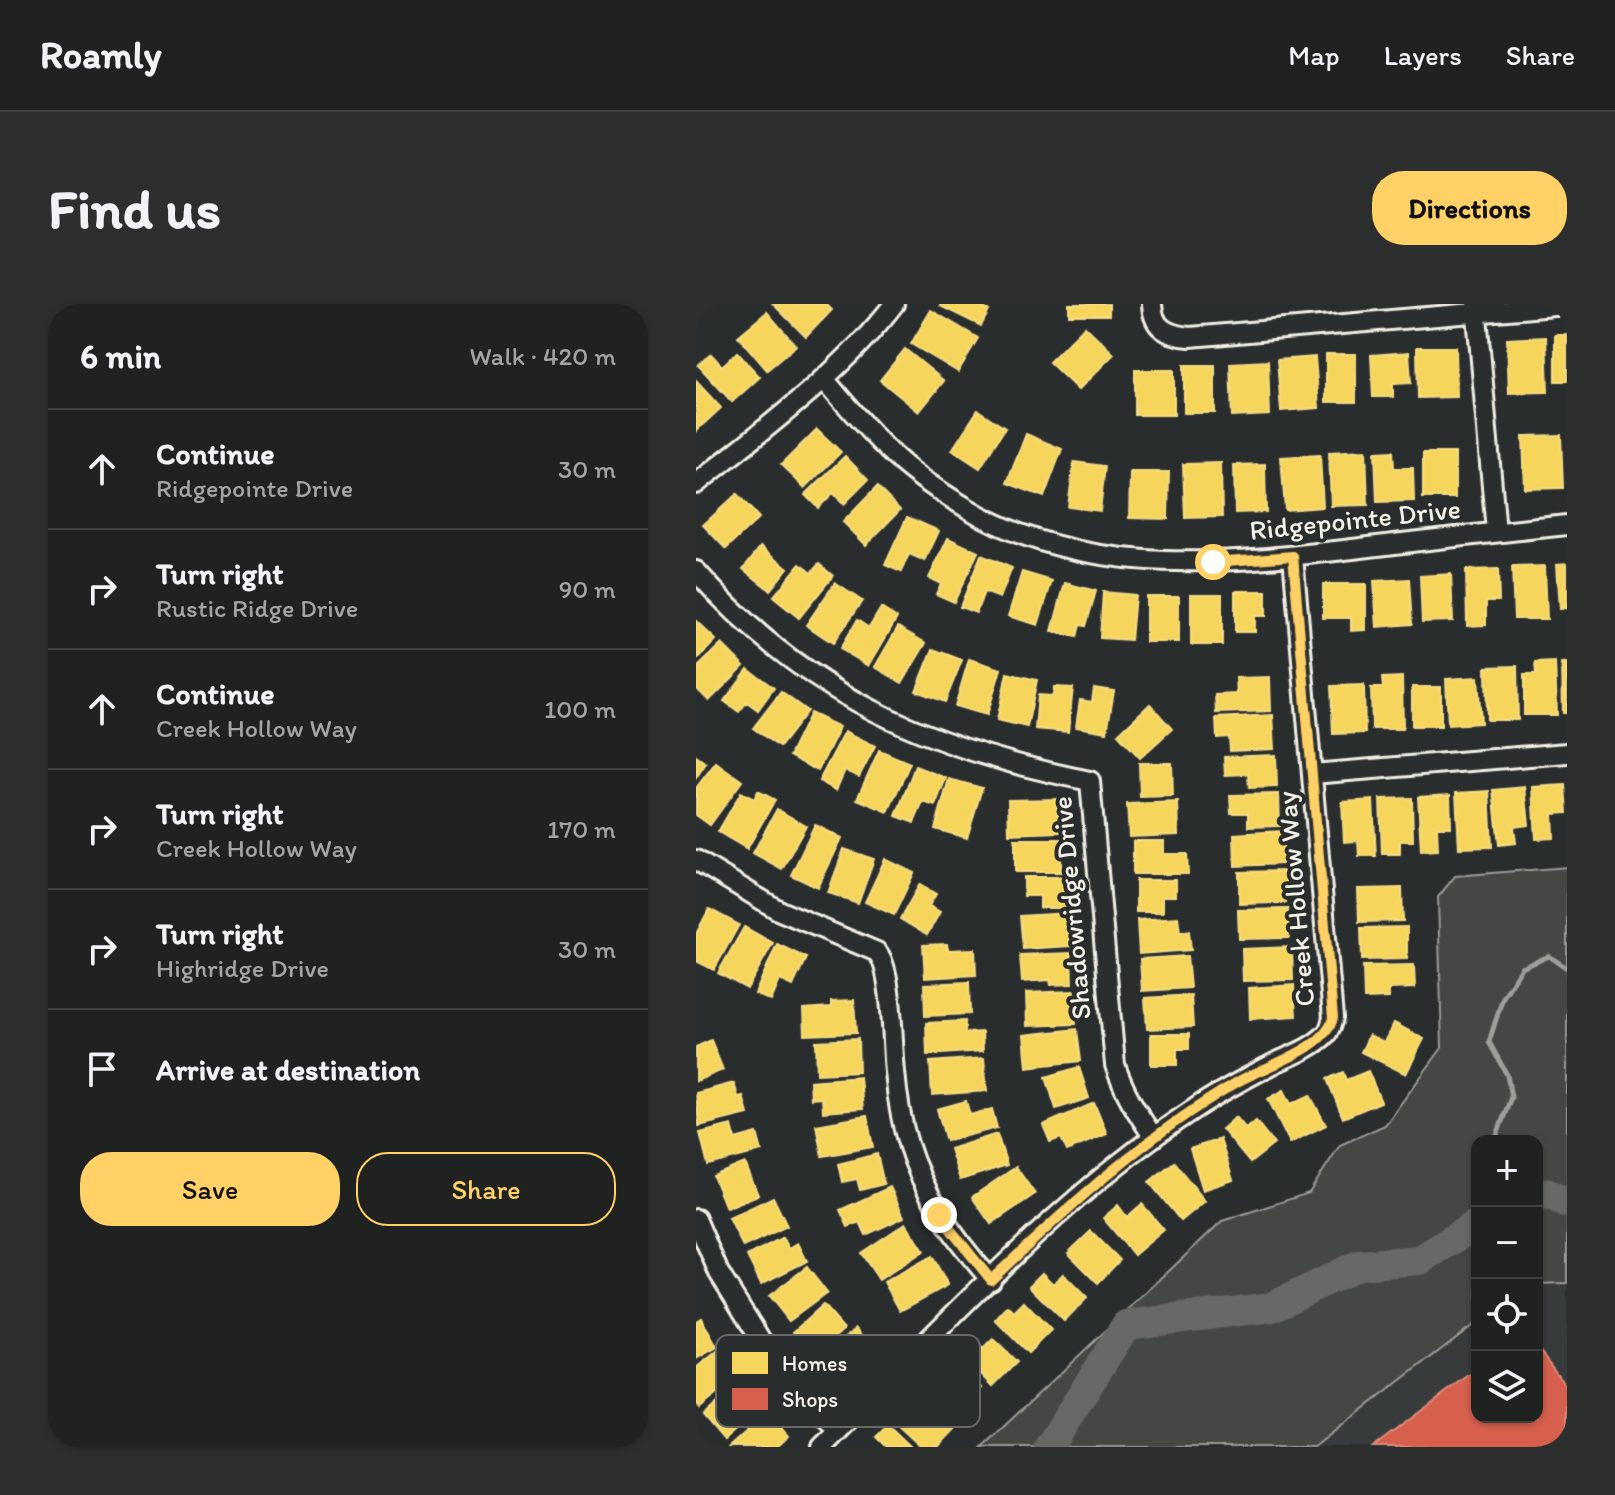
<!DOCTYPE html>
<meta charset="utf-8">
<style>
body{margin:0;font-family:Itim,sans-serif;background:#2d2f2f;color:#f1f3f6}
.controls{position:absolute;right:24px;bottom:24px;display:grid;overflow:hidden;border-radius:16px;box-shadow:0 2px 6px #0004}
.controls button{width:72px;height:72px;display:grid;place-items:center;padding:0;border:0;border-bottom:2px solid #3d3f40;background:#202222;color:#f1f3f6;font:40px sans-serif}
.stop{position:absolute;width:24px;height:24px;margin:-18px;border:6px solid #ffd166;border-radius:50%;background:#fff}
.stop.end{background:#ffd166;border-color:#fff;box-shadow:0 2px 8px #0008}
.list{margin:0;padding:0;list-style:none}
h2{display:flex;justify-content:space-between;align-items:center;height:104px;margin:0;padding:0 32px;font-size:34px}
h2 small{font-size:26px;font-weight:400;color:#a2a4a5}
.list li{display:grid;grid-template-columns:52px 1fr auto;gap:24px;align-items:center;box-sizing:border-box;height:120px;padding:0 32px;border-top:2px solid #3d3f40}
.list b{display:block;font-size:30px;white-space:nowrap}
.list p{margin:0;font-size:26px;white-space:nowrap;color:#a2a4a5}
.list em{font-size:26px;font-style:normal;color:#a2a4a5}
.actions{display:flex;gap:16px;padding:24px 32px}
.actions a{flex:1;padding:18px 0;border:2px solid #ffd166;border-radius:32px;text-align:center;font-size:28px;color:#ffd166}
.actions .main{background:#ffd166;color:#111}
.icon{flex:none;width:44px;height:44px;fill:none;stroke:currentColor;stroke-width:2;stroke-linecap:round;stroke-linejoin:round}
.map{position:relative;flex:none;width:871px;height:1143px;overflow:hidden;border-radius:32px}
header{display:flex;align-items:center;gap:48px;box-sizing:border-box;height:112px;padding:0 40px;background:#202222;border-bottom:2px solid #3d3f40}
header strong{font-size:38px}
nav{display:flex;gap:44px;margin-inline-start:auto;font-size:28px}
.intro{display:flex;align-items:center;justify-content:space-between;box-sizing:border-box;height:192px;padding:0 48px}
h1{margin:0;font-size:56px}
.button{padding:20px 36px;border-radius:32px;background:#ffd166;color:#111;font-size:28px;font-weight:700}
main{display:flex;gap:48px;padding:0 48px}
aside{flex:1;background:#202222;border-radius:32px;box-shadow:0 2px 6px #0004}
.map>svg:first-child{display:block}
</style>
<header>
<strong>Roamly</strong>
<nav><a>Map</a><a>Layers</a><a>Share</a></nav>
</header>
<div class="intro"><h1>Find us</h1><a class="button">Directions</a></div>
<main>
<aside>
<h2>6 min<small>Walk · 420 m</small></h2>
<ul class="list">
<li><svg class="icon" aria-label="ahead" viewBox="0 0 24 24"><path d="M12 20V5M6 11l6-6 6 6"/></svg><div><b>Continue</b><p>Ridgepointe Drive</p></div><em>30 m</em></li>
<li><svg class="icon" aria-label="right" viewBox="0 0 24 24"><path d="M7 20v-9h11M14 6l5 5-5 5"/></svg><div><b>Turn right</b><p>Rustic Ridge Drive</p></div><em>90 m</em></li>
<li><svg class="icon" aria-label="ahead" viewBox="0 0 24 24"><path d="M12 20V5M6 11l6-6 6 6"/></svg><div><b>Continue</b><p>Creek Hollow Way</p></div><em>100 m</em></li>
<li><svg class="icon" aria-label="right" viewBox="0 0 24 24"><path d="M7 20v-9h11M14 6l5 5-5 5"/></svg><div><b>Turn right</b><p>Creek Hollow Way</p></div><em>170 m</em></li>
<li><svg class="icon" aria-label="right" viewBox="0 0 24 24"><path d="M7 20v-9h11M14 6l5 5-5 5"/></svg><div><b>Turn right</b><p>Highridge Drive</p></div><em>30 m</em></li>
<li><svg class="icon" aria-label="arrive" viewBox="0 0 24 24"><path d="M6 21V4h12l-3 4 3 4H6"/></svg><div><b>Arrive at destination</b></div></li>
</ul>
<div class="actions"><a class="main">Save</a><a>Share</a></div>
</aside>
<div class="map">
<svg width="871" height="1143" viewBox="0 0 871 1143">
<rect width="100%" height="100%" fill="#2a2d2e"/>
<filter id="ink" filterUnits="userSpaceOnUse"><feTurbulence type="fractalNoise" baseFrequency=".0125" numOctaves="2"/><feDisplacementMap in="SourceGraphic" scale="16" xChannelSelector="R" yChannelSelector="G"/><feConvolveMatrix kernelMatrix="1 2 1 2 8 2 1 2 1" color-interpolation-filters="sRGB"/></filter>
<g filter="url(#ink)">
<!-- built -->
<path fill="#373a3a" d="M854 978 871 979V1143H618L781 1018V1113H841V980Z"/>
<!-- green -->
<path fill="#444645" stroke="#9c9c96" stroke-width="2" d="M871 563V979L841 980V837H781V1018L618 1143H286L526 917 613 889 644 841 689 821 746 744 742 593 759 572Z"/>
<!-- homes -->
<path fill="#f6d55c" stroke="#f5dd86" stroke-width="2" d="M77 0H130L136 6 110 33Z
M244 0H281L293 7 285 22 244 2Z
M373 0H413V11H373Z
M235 6 282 34 262 68 215 40Z
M71 8 100 42 71 66 42 32Z
M389 22 418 50 382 86 353 58Z
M859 31H871V77H859Z
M850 33 852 88 813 89 811 35Z
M721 43H760L761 93 722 94Z
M209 45 248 77 223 108 184 76Z
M41 48 64 73 36 98 2 61 15 50 26 62Z
M713 48 715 79 697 80V93H677L675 51Z
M630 50H660V98H630Z
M619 53 623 104 585 107 581 56Z
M572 57 574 111 536 113 534 59Z
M488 61H519V109H488Z
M439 66H478V111H439Z
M0 77 25 104 0 127Z
M282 106 309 124 284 164 256 146Z
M121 125 145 148 109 184 85 161Z
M330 130 366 145 348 193 311 179Z
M865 131 867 184 829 185 827 132Z
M670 146 672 201 635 202 633 148Z
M697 147 698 164H717L718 197 681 198 679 148Z
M727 149H759V194H727Z
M624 151 627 203 589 206 585 153Z
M149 152 172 176 148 200 137 189 122 204 109 191Z
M378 158 409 162 404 207 372 203Z
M525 159 526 213 489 214 487 160Z
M569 160 570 208 539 209 538 161Z
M434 168H473L472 215 433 214Z
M181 183 204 206 170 241 147 218Z
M41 190 63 214 30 245 7 221Z
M211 213 243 227 229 257 213 250 205 268 189 261Z
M252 234 282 248 258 298 240 290 245 280 233 274Z
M65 242 92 264 74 286 47 265Z
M285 251 316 264 304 294 288 288 280 309 264 303Z
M871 259V304L864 305 861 260Z
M104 260 115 269 123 260 137 272 103 314 77 293Z
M849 262 851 315H818L816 263Z
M802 265 803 297H790V321L771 322 770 266Z
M326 268 356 277 342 321 312 312Z
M755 270 757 317 726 318 724 272Z
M713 275 716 320 681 323 678 277Z
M139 279 166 297 137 339 110 321Z
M369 279 400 287 390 322 384 321 381 333 356 327Z
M627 280H670V326L655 327V314H627Z
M539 287H570V312H559V328H539Z
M407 288 439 291 435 336 404 334Z
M495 290H526V341H495Z
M450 292H483V338H450Z
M185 304 201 314 173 362 144 345 161 316 173 324Z
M0 317 20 336 0 357Z
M202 323 230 339 206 379 179 363Z
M26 340 48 362 13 397 0 384V365Z
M237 345 266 356 249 398 220 387Z
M273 355 305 365 291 411 259 402Z
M859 358 861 411H828V371H840L839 359Z
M866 359H871V409H867Z
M821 362 822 416H791L790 363Z
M52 365 78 384 62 406 51 398 43 408 28 397Z
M311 369 341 376 331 423 301 416Z
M574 373 575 407 520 409 519 391 541 390 540 374Z
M706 373 707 425H676L675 384H687L686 374Z
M782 373 785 419 752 421 750 375Z
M668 381 669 429 637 430 635 382Z
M358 383 377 384 372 428 339 425 342 391 357 392Z
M716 383H745V422H716Z
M398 384 418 387 411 428 380 423 384 396 396 398Z
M85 388 111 407 83 443 57 424Z
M454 400 476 425 444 454 422 430Z
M114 409 144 423 122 467 93 452Z
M577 411 579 445 534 447 533 433 521 434 520 414Z
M149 427 179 442 163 473 149 466 140 486 123 477Z
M183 446 214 459 192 508 161 495Z
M580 451 581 483 553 484 552 470 529 471 528 453Z
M0 452 10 459 0 474Z
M20 458 46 477 14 521 0 511V484Z
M443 459H476L477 492 444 493Z
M219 462 250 474 239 502 227 498 218 519 200 512Z
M253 475 286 484 271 534 239 525Z
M869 481 871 509 857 510 858 534 840 535 837 483Z
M829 483 833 521 818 523 820 539 803 541 797 486Z
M62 487 79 496 51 545 22 528 45 488 58 495Z
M793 487 796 543 763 544 760 489Z
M583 490 584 522 552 523V509H535L534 491Z
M754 491 755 523H741L742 546 725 547 722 493Z
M716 494 717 537H704V550H686L684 495Z
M363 495 364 528 313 530 312 496Z
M677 496 680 552H663L662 537 648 538 646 498Z
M482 498 483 531 433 533 431 500Z
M81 505 110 522 86 565 57 549Z
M119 521 146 534 122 584 95 571Z
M586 527 588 560 539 562 538 530Z
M319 535H365V568H319Z
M437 537H468V550H491L492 570H437Z
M148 545 178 555 162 599 132 589Z
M189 555 218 569 198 611 169 598Z
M590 567V599L543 600V568Z
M328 573H369V604H344V592H328Z
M440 576H480V592H467V608H440Z
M224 580 240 590 233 602 244 608 231 631 204 615Z
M706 584 707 617 663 618 662 585Z
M13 605 43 621 18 666 0 657V630Z
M592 605 593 634 543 635 542 606Z
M372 609 374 642 327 645 324 612Z
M482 613 484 628 493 627 495 646 443 650 441 616Z
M48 623 77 639 51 685 22 669Z
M711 623V655L666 656 665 624Z
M81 640 110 654 97 682 84 676 75 697 59 690Z
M251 640 252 646 279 645 280 671 229 674 227 641Z
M596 643 597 676 547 677 546 645Z
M375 649 376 680 355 681 354 676 326 678 324 651Z
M491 652 494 684 446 687 444 655Z
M718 661 719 684 693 685V694L668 695 667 662Z
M273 678 274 710 229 712 228 680Z
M598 681 600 712 554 715 553 684Z
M378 687 380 720 331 722 330 689Z
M495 691 497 723 451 725 449 694Z
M158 696 160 729 109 731 108 705 135 703V697Z
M269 717V729L286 728 287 747 231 751 230 719Z
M698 719 728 735 710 770 665 748 673 731 688 738Z
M381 725 385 757 331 763 328 731Z
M455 730H493V745H481V761H455Z
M162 735 163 768 121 770 120 737Z
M15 736 27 766 0 777V743Z
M288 754 291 787 236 791 234 758Z
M383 763 393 794 360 805 350 773Z
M672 767 685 798 647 814 631 775 647 768 650 776Z
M164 773 167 805 127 808 126 794 115 795 114 777Z
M38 779 42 793 47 792 52 810 3 822 0 789Z
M588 786 595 800 614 791 630 821 594 839 572 795Z
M270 797 274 811 296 805 301 824 250 837 241 805Z
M398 799 411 830 371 847 365 834 354 838 347 821Z
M171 812 177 843 126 852 120 821Z
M540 813 550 825 560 817 578 840 554 859 526 825Z
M36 821 39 835 61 829 66 847 12 861 4 829Z
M301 830 311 861 264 876 254 845Z
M524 835 537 876 507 886 494 845Z
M181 850 188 880 164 886 161 875 146 878 142 860Z
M478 858 509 897 485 917 453 878Z
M49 859 62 891 30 904 17 872Z
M320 863 339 890 295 920 276 893Z
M194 883 208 913 170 931 164 918 152 923 144 906Z
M77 893 91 922 47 943 33 914Z
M446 900 468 926 438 951 407 914 422 901 431 913Z
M210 919 228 947 183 976 165 949Z
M395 927 424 956 402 979 372 949Z
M87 933 93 944 102 939 111 957 65 980 51 952Z
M236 952 252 981 204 1007 188 978Z
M111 963 131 989 93 1017 73 992Z
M346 969 357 980 367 970 391 994 368 1017 333 982Z
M328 998 355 1026 332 1049 299 1016 312 1002 318 1008Z
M127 1001 148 1025 119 1051 97 1028Z
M5 1014 21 1043 0 1055V1017Z
M160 1024 181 1048 144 1080 123 1055Z
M297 1035 321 1058 297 1082 265 1050 279 1037 287 1045Z
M24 1045 45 1071 3 1104 0 1100V1064Z
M261 1061 286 1084 265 1107 240 1083Z
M47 1076 68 1101 28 1136 7 1111Z
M227 1090 262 1122 242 1143H225L199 1119Z
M72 1108 93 1132 81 1143H33Z
M192 1121 215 1143H190L180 1133Z"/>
<!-- shops -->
<path fill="#d6604d" stroke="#df8c7c" stroke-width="2" d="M841 1043 871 1083V1143H677L781 1065V1113H841Z"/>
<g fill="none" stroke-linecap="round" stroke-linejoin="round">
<!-- stream -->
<path stroke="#9f9f9a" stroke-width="5" d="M799 837 815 793 811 771 793 738 807 693 826 664 853 652 871 664"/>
<!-- river -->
<path stroke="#676866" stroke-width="30" d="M841 892 850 889 871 899
M353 1143 430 1021 576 1003 662 961 724 956 781 920"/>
<!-- minor casing -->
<g stroke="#f4f1e8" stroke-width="24">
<path id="minor" d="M456 0C457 24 471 31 494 33L871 1
M780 0 800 228
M128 75C149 99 170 125 193 147 215 169 244 188 271 204 391 277 541 259 673 243 739 235 805 228 871 221
M0 180C69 124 143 71 198 0
M0 267C108 391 236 446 394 477L419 761C428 788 441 810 458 833
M616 470 871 449
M0 556 84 607 181 648C197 665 196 741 199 768 201 792 205 817 212 840 228 892 259 936 295 976
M0 915 23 969 76 1054 142 1127
M126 1143C242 1028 361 895 498 805 523 788 550 774 577 760 594 752 617 744 630 730 634 726 635 720 637 714L597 252"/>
</g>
<!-- minor -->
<use href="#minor" stroke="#2a2d2e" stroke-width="18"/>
</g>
</g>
<g fill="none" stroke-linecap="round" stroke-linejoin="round" filter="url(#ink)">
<!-- route -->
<path stroke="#ffd166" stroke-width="10" d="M243 911 295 976C372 903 450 831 543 777 570 762 630 745 637 714L597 252 517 258"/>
</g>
<g text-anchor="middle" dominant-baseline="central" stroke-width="8" stroke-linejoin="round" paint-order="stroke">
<!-- street labels -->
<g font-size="28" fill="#f4f1e8" stroke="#2a2d2e">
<text transform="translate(659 215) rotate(-6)">Ridgepointe Drive</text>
<text transform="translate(599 595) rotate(-95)">Creek Hollow Way</text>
<text transform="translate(375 604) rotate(-95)">Shadowridge Drive</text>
</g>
</g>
<!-- legend -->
<rect x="20" y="1031" width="264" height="92" rx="12" fill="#2a2d2e" stroke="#676866" stroke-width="2"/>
<rect x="36" y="1048" width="36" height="22" fill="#f6d55c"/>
<rect x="36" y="1084" width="36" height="22" fill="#d6604d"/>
<g font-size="22" fill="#f4f1e8">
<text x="86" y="1067">Homes</text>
<text x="86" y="1103">Shops</text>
</g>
</svg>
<div class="controls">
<button>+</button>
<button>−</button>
<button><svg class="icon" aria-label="locate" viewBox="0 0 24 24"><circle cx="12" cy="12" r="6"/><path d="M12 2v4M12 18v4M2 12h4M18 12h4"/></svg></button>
<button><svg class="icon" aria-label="layers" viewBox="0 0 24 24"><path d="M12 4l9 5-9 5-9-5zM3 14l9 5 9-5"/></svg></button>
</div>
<div class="stop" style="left:517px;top:258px"></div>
<div class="stop end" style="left:243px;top:911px"></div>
</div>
</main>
